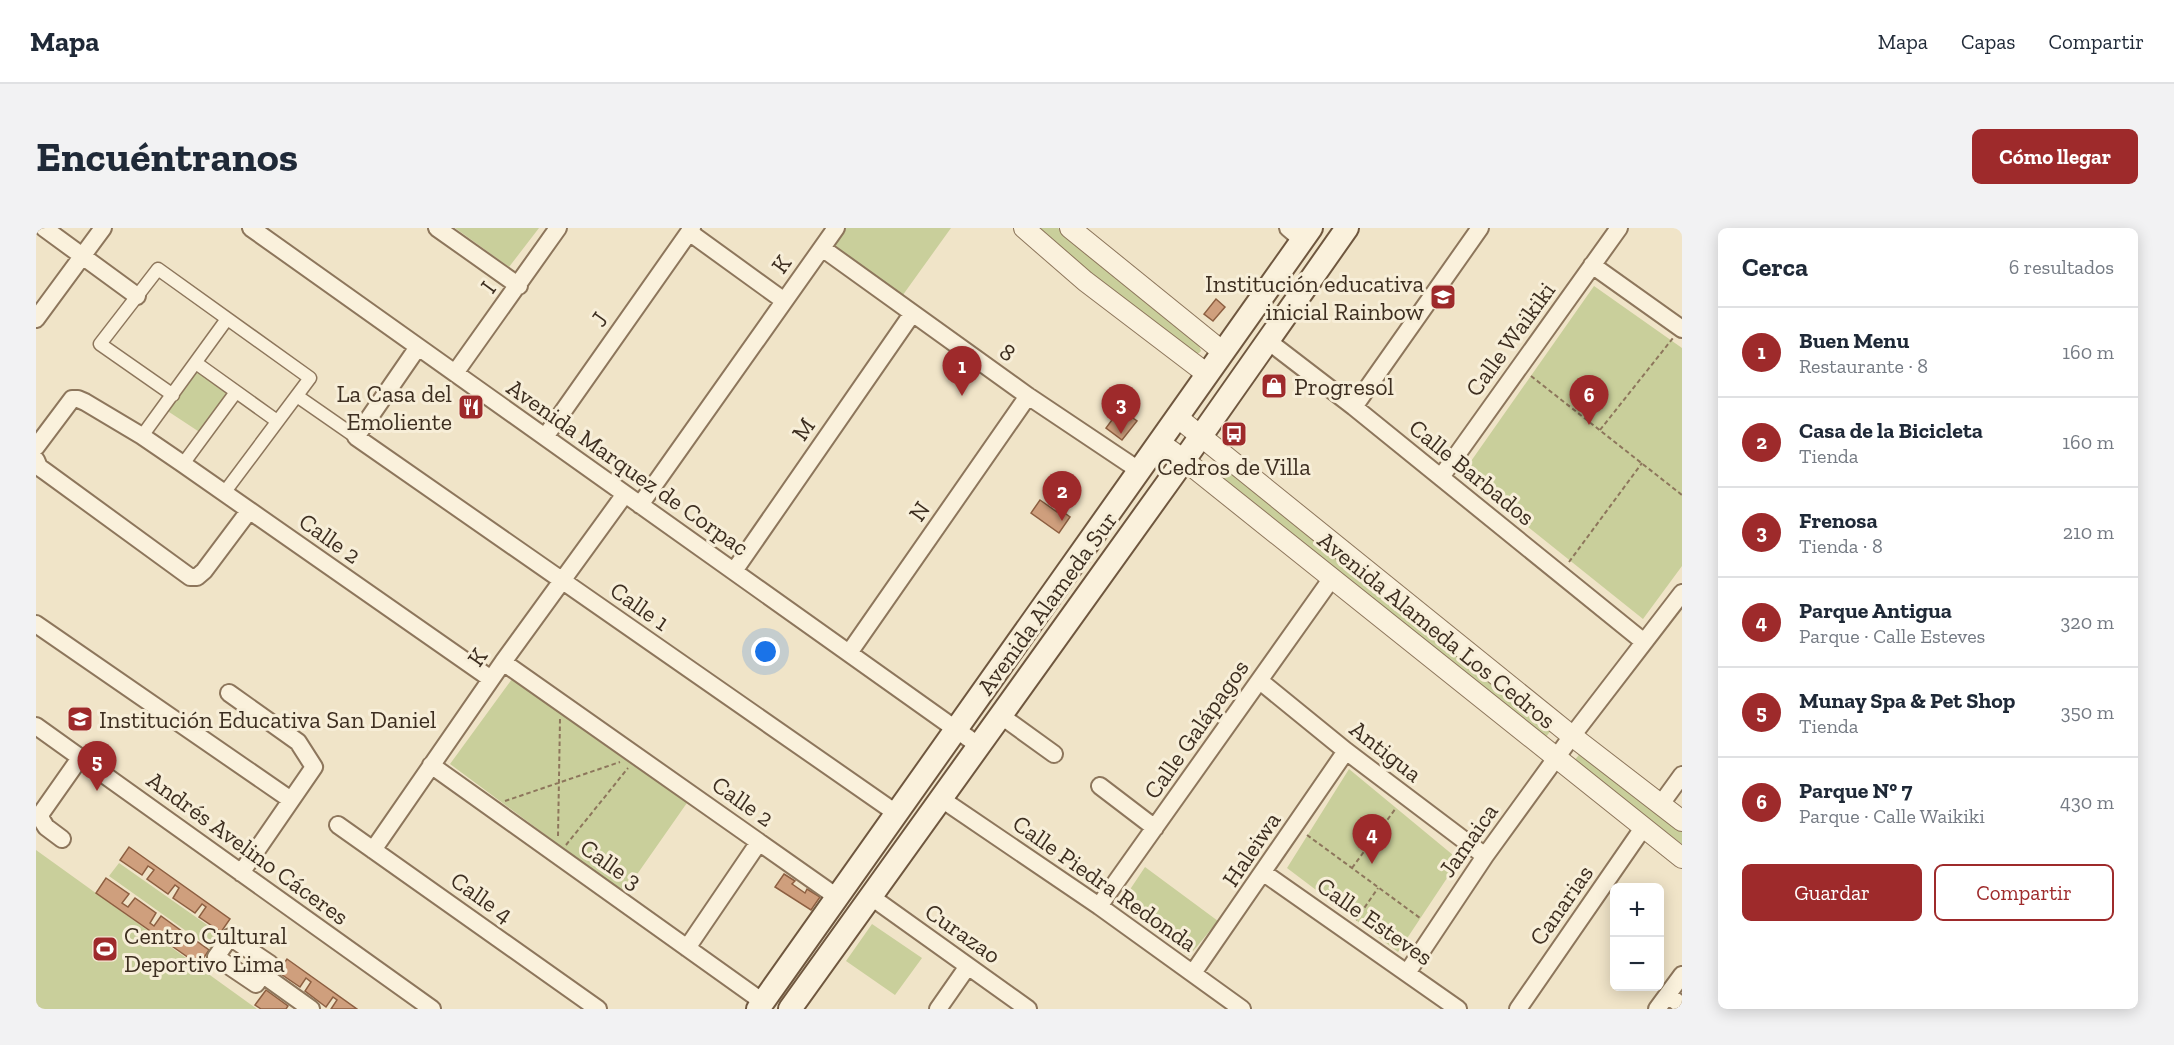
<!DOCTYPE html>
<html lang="es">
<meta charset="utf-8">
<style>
body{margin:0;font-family:"Zilla Slab",serif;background:#f2f2f3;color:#1f2937}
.controls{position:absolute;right:18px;bottom:18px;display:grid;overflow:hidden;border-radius:9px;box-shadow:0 3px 15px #0003}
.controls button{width:54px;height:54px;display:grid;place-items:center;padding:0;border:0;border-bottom:2px solid #e0e1e3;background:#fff;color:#1f2937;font:30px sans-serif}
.you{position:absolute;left:730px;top:424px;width:21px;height:21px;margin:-15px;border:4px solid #fff;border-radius:50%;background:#1a73e8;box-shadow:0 0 0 9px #1a73e833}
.badge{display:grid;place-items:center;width:39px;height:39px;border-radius:50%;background:#9e2a2b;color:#fff;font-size:20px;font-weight:700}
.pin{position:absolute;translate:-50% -50px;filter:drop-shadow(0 2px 3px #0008)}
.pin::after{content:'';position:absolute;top:32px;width:21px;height:18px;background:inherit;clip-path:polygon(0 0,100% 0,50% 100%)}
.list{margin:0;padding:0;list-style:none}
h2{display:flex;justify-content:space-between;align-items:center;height:78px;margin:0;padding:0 24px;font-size:26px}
h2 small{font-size:20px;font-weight:400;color:#747a83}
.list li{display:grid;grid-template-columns:39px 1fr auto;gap:18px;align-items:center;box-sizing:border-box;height:90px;padding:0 24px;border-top:2px solid #e0e1e3}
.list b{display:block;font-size:22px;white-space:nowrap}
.list p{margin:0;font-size:20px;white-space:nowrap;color:#747a83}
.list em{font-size:20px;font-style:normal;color:#747a83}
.actions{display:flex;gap:12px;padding:18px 24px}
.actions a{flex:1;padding:14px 0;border:2px solid #9e2a2b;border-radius:9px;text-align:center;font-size:21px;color:#9e2a2b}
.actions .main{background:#9e2a2b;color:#fff}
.map{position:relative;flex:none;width:1646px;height:781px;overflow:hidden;border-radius:9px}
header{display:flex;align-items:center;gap:36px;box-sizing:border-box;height:84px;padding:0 30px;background:#fff;border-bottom:2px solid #e0e1e3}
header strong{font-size:28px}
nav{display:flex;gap:33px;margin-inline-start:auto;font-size:21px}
.intro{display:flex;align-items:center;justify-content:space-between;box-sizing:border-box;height:144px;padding:0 36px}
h1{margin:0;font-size:42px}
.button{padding:15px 27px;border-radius:9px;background:#9e2a2b;color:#fff;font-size:21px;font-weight:700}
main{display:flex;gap:36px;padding:0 36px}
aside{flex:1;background:#fff;border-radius:9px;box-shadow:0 3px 15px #0003}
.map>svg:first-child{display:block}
</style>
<header>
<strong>Mapa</strong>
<nav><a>Mapa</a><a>Capas</a><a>Compartir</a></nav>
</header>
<div class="intro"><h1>Encuéntranos</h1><a class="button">Cómo llegar</a></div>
<main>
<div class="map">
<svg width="1646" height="781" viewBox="0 0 1646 781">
<rect width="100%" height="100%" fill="#f0e4c8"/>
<!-- green -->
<path fill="#c9cf9b" d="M419 0H503L473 39Z
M808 0H915L864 71 794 20Z
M996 0H1022L1162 115 1165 123 1163 125H1155Z
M1558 58 1646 120V338L1607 391 1426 246Z
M160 135 200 164 168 207 127 180Z
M1192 237 1518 498 1510 509 1184 247Z
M476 451 653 572 588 665 414 536Z
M1546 523 1646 600V616L1538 533Z
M1313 541 1423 632 1362 724 1251 640Z
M0 622 221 781H0Z
M83 635 184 706 174 720 73 648Z
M1109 639 1182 693 1153 728 1085 675Z
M836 696 886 730 859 767 810 733Z"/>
<!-- building -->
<path fill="#cf9f7d" stroke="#8d5f41" stroke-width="1.5" d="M1180 71 1189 79 1177 93 1168 86Z
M1084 181 1101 193 1086 212 1070 200Z
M1004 272 1021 284 1023 281 1034 289 1023 305 995 285Z
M93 619 194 691 185 704 163 689 170 679 166 676 159 685 137 670 143 660 139 657 132 666 111 651 118 642 112 638 106 647 84 632Z
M748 646 759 653 756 656 769 665 771 661 784 669 775 682 739 659Z
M70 650 93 666 86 675 92 679 99 670 120 685 114 695 118 698 125 688 147 704 141 713 145 716 152 707 173 722 163 737 60 665Z
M251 731 321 781H295L301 772 297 769 290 779 269 763 275 754 270 750 264 759 242 744Z
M230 762 252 778 250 781H225L219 777Z"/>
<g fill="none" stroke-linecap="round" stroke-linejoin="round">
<!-- pedestrian casing -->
<g stroke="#8d765c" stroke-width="15">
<path id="pedestrian" d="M160 135 241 193
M137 167 64 116 122 41 274 150 188 265
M261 168 320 209
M106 208 191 91
M147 236 200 164"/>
</g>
<!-- minor casing -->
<g stroke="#8d765c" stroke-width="20">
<path id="minor" d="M8 0 101 68
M215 0 942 517
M401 0 483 58
M1252 0 1266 12
M653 4 747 72
M786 20 992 168 1104 243
M1556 37 1646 101
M0 91 67 0
M1232 113 1318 179 1608 414
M382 119 320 209 860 585
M419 145 522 0
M1318 179 1444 0
M509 209 656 0
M0 219 36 171H42L49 174 106 208 147 236 455 451
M0 232 3 239 10 244 154 349H161L168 343 213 283
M1405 249 1583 0
M604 277 800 0
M698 343 876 86
M0 396 255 572
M813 425 992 168
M467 434 801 669
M1224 453 1310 523 1449 628
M193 465 262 514 278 539 205 645
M964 487 1018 526
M0 498 396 781
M395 537 727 774
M1064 558 1119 600
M904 570 1063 678 1206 781
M1625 576 1646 547
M302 597 562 781
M26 611 10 599 4 589 6 584 44 530
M337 622 467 434 589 266
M1228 645 1422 781
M834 668 992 781
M1063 678 1296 350
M194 709 234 736 220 756 180 729Z
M651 720 723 614
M1157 745 1310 523
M1371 745 1449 628 1536 508 1646 365
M226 746 275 781
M1632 767 1646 778
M902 781 932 738
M1482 781 1607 600
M1621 781 1646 747"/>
</g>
<!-- tertiary casing -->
<g stroke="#8d765c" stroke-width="22">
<path id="tertiary" d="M988 0 1049 53 1171 146
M1034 0 1187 124
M1141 189 1536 508 1646 593
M1123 214 1148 232 1646 630"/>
</g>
<!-- secondary casing -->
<g stroke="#6f573f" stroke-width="26">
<path id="secondary" d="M722 781 1275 0
M754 781 1148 232 1311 0"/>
</g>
<!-- path -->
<path stroke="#8d765c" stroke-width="2" stroke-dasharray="4.5 3" stroke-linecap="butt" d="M1495 148 1646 267
M1564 202 1637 110
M1533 334 1606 235
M469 573 584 534
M1271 607 1384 690
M522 608 524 491
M530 617 592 540
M1316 640 1360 580
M1320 692 1342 660"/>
<!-- pedestrian -->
<use href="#pedestrian" stroke="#faf1dc" stroke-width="12"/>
<!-- minor -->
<use href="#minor" stroke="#faf1dc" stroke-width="16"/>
<!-- tertiary -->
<use href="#tertiary" stroke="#faf1dc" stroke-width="20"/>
<!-- secondary -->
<use href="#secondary" stroke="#faf1dc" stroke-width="22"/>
</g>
<!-- icons -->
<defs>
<g id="school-square" transform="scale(1.35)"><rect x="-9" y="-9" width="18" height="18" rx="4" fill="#9e2a2b" stroke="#f7eed8"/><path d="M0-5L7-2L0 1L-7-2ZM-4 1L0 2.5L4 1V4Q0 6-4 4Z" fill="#fff"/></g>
<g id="shop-square" transform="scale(1.35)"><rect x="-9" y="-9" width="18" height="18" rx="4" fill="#9e2a2b" stroke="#f7eed8"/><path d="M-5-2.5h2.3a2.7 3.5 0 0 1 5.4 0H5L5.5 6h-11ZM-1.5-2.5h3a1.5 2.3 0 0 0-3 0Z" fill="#fff"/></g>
<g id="restaurant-square" transform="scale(1.35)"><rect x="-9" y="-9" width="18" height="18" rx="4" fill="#9e2a2b" stroke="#f7eed8"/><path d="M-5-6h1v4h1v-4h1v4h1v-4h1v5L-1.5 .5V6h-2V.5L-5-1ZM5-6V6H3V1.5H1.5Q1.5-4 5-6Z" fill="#fff"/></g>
<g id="bus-square" transform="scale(1.35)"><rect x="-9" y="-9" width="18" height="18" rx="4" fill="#9e2a2b" stroke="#f7eed8"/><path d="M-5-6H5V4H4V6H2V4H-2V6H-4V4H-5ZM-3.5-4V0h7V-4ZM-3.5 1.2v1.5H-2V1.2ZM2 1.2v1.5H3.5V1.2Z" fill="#fff"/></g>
<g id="stadium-square" transform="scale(1.35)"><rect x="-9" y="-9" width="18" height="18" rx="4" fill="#9e2a2b" stroke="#f7eed8"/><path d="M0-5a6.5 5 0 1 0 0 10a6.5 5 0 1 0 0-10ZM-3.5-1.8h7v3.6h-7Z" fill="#fff"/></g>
</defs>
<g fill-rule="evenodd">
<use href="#school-square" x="1407" y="69"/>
<use href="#shop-square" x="1238" y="158"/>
<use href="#restaurant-square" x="435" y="179"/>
<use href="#bus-square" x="1198" y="206"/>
<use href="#school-square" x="44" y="491"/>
<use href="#stadium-square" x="69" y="721"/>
</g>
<g text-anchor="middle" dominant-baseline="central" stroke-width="6" stroke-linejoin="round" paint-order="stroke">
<!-- street labels -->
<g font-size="24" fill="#3d2e20" stroke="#f7eed8">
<text transform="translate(745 36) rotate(-54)">K</text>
<text transform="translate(452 59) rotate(-54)">I</text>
<text transform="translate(563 91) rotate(-55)">J</text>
<text transform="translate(1474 111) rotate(-54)">Calle Waikiki</text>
<text transform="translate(972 124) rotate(35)">8</text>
<text transform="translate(767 201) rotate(-55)">M</text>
<text transform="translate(592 239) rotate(35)">Avenida Marquez de Corpac</text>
<text transform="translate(1436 244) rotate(39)">Calle Barbados</text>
<text transform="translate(883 283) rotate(-55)">N</text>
<text transform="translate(294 310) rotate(35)">Calle 2</text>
<text transform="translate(1011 375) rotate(-54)">Avenida Alameda Sur</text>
<text transform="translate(604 378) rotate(35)">Calle 1</text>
<text transform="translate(1401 402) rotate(39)">Avenida Alameda Los Cedros</text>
<text transform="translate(441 429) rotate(-55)">K</text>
<text transform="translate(1160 501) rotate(-55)">Calle Galápagos</text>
<text transform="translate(1350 523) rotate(38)">Antigua</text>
<text transform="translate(707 573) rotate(35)">Calle 2</text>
<text transform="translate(1432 612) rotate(-55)">Jamaica</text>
<text transform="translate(212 620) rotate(36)">Andrés Avelino Cáceres</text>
<text transform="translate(1215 621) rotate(-56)">Haleiwa</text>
<text transform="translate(575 636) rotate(35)">Calle 3</text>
<text transform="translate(1069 655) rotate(35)">Calle Piedra Redonda</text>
<text transform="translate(446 669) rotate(35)">Calle 4</text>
<text transform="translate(1525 677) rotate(-55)">Canarias</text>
<text transform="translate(1339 693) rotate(35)">Calle Esteves</text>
<text transform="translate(927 705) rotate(35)">Curazao</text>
</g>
<!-- poi labels -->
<g font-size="24" fill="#3d2e20" stroke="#f7eed8" text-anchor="start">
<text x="1388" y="55" text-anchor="end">Institución educativa<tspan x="1388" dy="28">inicial Rainbow</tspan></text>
<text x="1258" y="158">Progresol</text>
<text x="416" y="165" text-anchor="end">La Casa del<tspan x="416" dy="28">Emoliente</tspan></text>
<text x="1198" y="238" text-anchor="middle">Cedros de Villa</text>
<text x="63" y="491">Institución Educativa San Daniel</text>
<text x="88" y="707">Centro Cultural<tspan x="88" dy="28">Deportivo Lima</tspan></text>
</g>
</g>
</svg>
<div class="controls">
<button>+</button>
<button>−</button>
</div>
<div class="you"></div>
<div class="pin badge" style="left:926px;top:168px">1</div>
<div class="pin badge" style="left:1026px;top:293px">2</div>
<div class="pin badge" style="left:1085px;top:206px">3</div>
<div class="pin badge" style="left:1336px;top:636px">4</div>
<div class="pin badge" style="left:61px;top:563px">5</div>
<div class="pin badge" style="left:1553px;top:197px">6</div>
</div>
<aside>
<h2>Cerca<small>6 resultados</small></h2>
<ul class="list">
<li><span class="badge">1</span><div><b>Buen Menu</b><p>Restaurante · 8</p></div><em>160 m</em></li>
<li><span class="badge">2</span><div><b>Casa de la Bicicleta</b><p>Tienda</p></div><em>160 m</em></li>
<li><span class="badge">3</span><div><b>Frenosa</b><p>Tienda · 8</p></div><em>210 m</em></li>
<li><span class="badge">4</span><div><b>Parque Antigua</b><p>Parque · Calle Esteves</p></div><em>320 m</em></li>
<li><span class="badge">5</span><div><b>Munay Spa &amp; Pet Shop</b><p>Tienda</p></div><em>350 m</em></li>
<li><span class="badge">6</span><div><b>Parque N° 7</b><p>Parque · Calle Waikiki</p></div><em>430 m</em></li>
</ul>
<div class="actions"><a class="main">Guardar</a><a>Compartir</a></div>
</aside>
</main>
